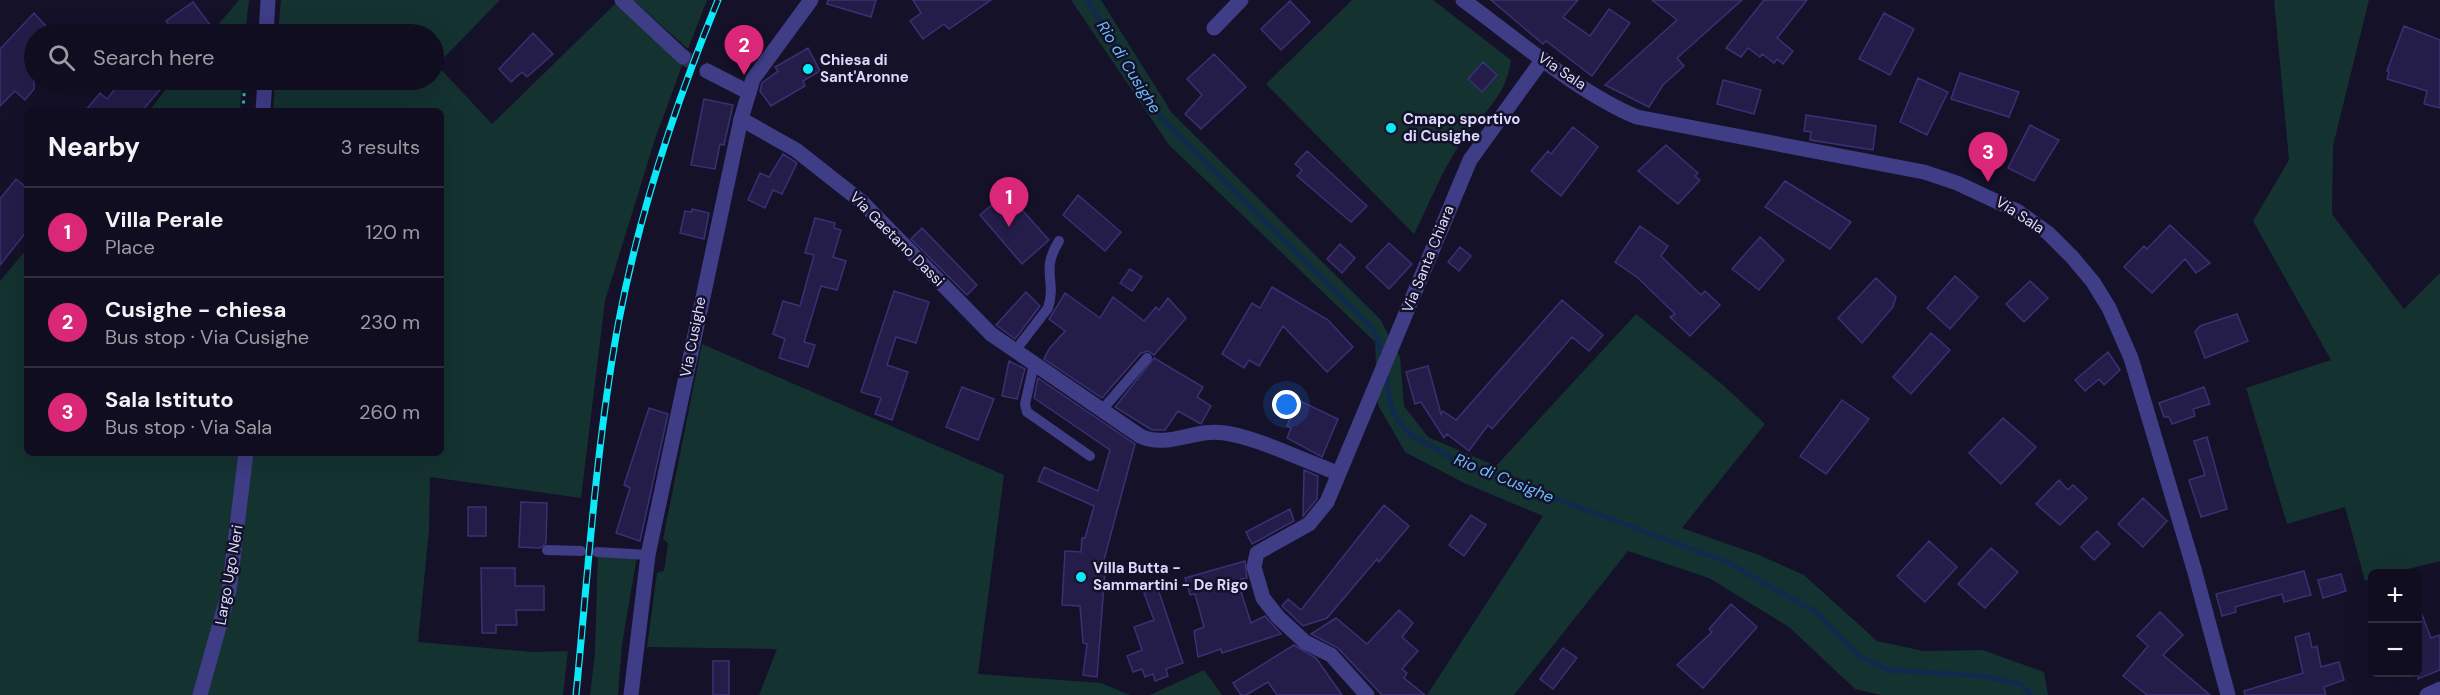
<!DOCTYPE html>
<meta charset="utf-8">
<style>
body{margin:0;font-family:"DM Sans",sans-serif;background:#181628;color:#f1f3f6}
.controls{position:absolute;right:18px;bottom:18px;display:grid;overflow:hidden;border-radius:9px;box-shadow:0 6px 24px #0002}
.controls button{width:54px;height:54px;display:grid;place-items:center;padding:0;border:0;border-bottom:2px solid #2f2d3d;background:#0f0d1f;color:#f1f3f6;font:30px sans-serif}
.you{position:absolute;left:1287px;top:405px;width:21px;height:21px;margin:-15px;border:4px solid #fff;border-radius:50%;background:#1a73e8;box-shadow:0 0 0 9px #1a73e833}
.badge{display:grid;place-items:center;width:39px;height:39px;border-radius:50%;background:#db2777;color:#fff;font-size:20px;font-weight:700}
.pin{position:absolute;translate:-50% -50px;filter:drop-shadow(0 2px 3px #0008)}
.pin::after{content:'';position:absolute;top:32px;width:21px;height:18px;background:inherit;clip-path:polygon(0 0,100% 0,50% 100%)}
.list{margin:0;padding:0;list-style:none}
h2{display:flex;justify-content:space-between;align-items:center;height:78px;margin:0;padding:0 24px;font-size:26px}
h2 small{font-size:20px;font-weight:400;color:#9b9ca4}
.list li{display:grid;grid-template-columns:39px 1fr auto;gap:18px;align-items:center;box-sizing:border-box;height:90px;padding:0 24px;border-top:2px solid #2f2d3d}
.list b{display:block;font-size:22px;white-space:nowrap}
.list p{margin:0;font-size:20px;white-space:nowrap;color:#9b9ca4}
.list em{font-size:20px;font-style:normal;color:#9b9ca4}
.icon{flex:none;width:33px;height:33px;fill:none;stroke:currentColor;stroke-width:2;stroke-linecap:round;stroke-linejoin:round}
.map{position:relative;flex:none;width:2440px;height:695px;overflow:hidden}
.search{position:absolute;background:#0f0d1f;box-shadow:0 6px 24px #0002;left:24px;top:24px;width:420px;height:66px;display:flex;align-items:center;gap:15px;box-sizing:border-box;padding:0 21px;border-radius:33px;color:#9b9ca4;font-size:22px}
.panel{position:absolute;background:#0f0d1f;box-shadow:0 6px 24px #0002;left:24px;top:108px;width:420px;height:348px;border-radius:9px}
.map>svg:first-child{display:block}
</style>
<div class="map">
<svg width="2440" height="695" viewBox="0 0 2440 695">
<rect width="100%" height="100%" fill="#141129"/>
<!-- green -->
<path fill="#143230" d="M239 0H249L245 34H210Z
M281 0H500L437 65 492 124 615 4 683 63 655 139 605 301 581 498 430 477 429 530 418 642 533 652 568 651 563 695H0V281L27 249V453H441V111H273L275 80H434V34H278Z
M633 0H707L688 49Z
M1071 0H1101L1172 113 1380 319 1400 357 1404 406 1428 437 1496 466 1636 314 1723 385 1765 424 1682 528 1759 555 1804 575 1877 641 1923 651 1983 650 2044 672 2048 695H1881L1855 689 1789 627 1709 578 1628 551 1514 695H1427L1543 516 1464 483 1405 452 1378 405 1375 342 1169 145Z
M1352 0H1433L1511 60C1506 100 1479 115 1459 146 1441 172 1429 205 1414 234L1266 84Z
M2274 0H2369L2333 146 2332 214 2404 309 2440 273V561L2392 573 2372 574V579L2365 581 2345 507 2287 524 2246 388 2331 360 2253 221 2289 160Z
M173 80H242L240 111H149Z
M702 344 1004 475 978 674 1101 683 1130 695H759L777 649 647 647 657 573 664 571 668 543 663 539Z
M598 548 638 551 622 644 618 695H590L595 653Z
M1204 670 1222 695H1150Z"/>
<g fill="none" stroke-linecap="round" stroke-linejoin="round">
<!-- stream -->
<path stroke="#10294d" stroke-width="5" d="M1087 0 1161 118 1369 325 1377 337 1382 358
M1386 373 1390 403 1397 419 1410 434 1462 464 1727 562 1817 613 1860 657 1889 670 1982 676 2020 684 2031 695"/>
</g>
<!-- building -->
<path fill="#251d49" stroke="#3b3074" stroke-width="1.5" d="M828 0H876L871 17 827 4Z
M913 0H991L949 29 944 24 923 39 910 21 921 13Z
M1491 0H1578L1563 17 1590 36 1609 9 1630 23 1592 76 1546 41 1543 44Z
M1652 0H1742L1677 58 1684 66 1663 85 1649 107 1605 85 1677 20Z
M1764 0H1807L1777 38 1793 51 1783 64 1777 59 1774 63 1762 54 1760 57 1748 48 1741 57 1726 48Z
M1290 1 1310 22 1281 50 1261 29Z
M193 2 211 26 199 34H176L166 21Z
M34 13 53 34H34V89L25 100 15 91 0 106V49Z
M1884 13 1914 29 1890 75 1859 59Z
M2404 26 2440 40V108L2424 104 2427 91 2387 79 2389 72 2387 71Z
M533 33 553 54 527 77 522 72 511 82 499 69Z
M808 48 820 71 803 81 805 86 771 106 760 91 762 83 778 71 775 67Z
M1214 54 1246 87 1201 129 1185 114 1202 95 1187 79Z
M1483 62 1497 75 1482 92 1468 79Z
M1960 73 2019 92 2009 117 1951 99Z
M1918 78 1948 92 1927 135 1900 122Z
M122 80H168L142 111H85L100 93 107 99Z
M1723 80 1761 90 1754 114 1717 104Z
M704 99 733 105 724 145 720 144 715 169 691 165Z
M1806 115 1876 126 1873 150 1810 140 1811 132 1804 131Z
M2030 125 2059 140 2034 181 2008 168Z
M1573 127 1598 147 1561 196 1531 171 1548 151 1551 154Z
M1666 145 1698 173 1695 176 1700 180 1678 204 1638 171Z
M1307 151 1367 206 1351 222 1297 176 1302 170 1295 164Z
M783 154 797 163 782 194 773 190 765 208 748 200 760 173 769 177Z
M16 179 27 188V231L0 265V199Z
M1785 181 1851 222 1830 249 1765 207Z
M1006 192 1049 240 1022 264 980 215Z
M1078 195 1121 232 1105 251 1063 215Z
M692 209 709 213 704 239 680 233 685 211 692 212Z
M815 218 835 223 834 228 841 230 833 257 846 261 837 290 821 286 804 342 815 345 808 367 779 358 785 339 773 334 783 301 800 306 814 255 805 253Z
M2170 225 2210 263 2196 273 2185 259 2152 293 2124 267 2144 246 2147 249Z
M1640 226 1668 246 1661 256 1701 295 1705 291 1720 305 1690 336 1670 317 1675 314 1638 278 1615 262Z
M922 228 977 285 967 295 911 239Z
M1760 237 1784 260 1759 290 1732 269Z
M1389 243 1412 264 1389 289 1366 267Z
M1340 244 1355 258 1342 273 1327 259Z
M1460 247 1471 256 1459 271 1448 262Z
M1130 269 1142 277 1132 291 1120 283Z
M1955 276 1978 297 1950 329 1927 308Z
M1876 278 1896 297 1893 307 1862 343 1838 318Z
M2030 281 2048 298 2024 322 2006 304Z
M1272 287 1328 320 1353 347 1327 372 1283 326 1259 366 1249 360 1244 368 1222 354 1252 303 1260 308Z
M894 291 929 302 916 343 896 337 887 365 908 372 892 420 875 414 881 398 861 392Z
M1026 292 1040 306 1015 339 996 325Z
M1065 293 1100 318 1113 297 1144 321 1156 307 1159 310 1168 298 1186 318 1154 355 1148 351 1141 353 1102 398 1044 359 1049 349 1065 331 1049 319Z
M1562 300 1603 335 1589 351 1572 337 1492 429 1488 425 1469 451 1447 434 1444 438 1421 402 1415 404 1406 372 1428 366 1441 414 1443 411 1456 420Z
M2237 314 2248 341 2205 358 2195 332 2200 326Z
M1931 333 1950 350 1911 394 1893 377Z
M2108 352 2120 370 2104 385 2099 379 2085 391 2075 380Z
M1154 358 1203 387 1197 397 1211 406 1201 424 1178 411 1165 430H1152L1115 407Z
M1009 361 1025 369 1017 399 1002 396Z
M1038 378 1135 444 1101 571H1105L1097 677 1083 675 1087 644 1083 643 1080 606 1062 605 1065 551 1081 552 1082 538H1085L1094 506 1038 481 1044 467 1098 491 1110 450 1034 398Z
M962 387 994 399 978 440 946 427Z
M2204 387 2210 404 2193 409 2195 416 2172 424 2169 417H2164L2159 403Z
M1298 400 1338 419 1322 457 1287 438 1291 428 1287 426Z
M1842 400 1869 419 1826 474 1800 456Z
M649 408 668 414 640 541 616 533 630 488 624 485Z
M2003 418 2036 447 2001 484 1969 453Z
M2207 437 2227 509 2201 517 2189 480 2205 475 2194 441Z
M1304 470 1318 476 1317 499 1303 516Z
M2059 480 2068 490 2073 485 2087 498 2060 525 2036 504Z
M2143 498 2167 521 2143 547 2118 524Z
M521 502 547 503 546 543 540 548 519 547Z
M1384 505 1409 526 1379 562 1377 559 1327 618 1303 626 1282 606 1288 599 1301 610Z
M468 507H486V536H468Z
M1290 509 1294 521 1252 544 1246 532Z
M1471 515 1486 525 1464 556 1449 545Z
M2097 531 2110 544 2094 560 2081 547Z
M1929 541 1957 567 1925 602 1897 576Z
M1991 548 2018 572 1985 608 1958 584Z
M1245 561 1247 578 1241 579 1245 591 1241 592 1251 623 1265 616 1281 634 1222 653 1221 649 1198 657 1194 631 1204 627 1195 594 1190 595 1185 578Z
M481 568H515V586H544V610H516L517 625H496V633H482Z
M2304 571 2311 595 2284 602 2282 594 2235 607 2236 612 2222 616 2216 594Z
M2341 574 2346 591 2323 598 2318 580Z
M1158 589 1183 663 1166 669 1168 676 1155 681 1153 674 1145 677 1142 669 1133 672 1127 656 1142 650 1134 627 1154 620 1144 593Z
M1731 604 1757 627 1703 688 1677 665 1712 632 1709 629Z
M2419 607 2431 638 2440 635V670L2418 679Z
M1399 610 1413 623 1402 637 1418 651 1402 669 1407 673 1404 678 1425 695H1382L1338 648 1311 634 1336 618 1367 644Z
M2160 612 2183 635 2163 655 2210 695H2147L2123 676 2148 646 2137 636Z
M2309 633 2312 648 2317 646 2321 667 2339 662 2344 680 2324 687 2326 695H2245L2244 691 2303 673 2295 637Z
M1294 645 1316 658 1342 695H1277L1268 682 1246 695H1241L1233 683Z
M1563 648 1577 658 1553 689 1540 679Z
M713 661H729V695H713Z"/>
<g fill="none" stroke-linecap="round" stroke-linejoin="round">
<!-- minor-tunnel -->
<path stroke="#322f49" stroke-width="15" stroke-dasharray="15 8" stroke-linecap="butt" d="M683 57 707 71"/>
<!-- path -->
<path stroke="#33b8ac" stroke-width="3" stroke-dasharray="3 4.5" stroke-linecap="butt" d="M243 111 245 80"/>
<!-- service -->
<path stroke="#3e3d86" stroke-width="10" d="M1015 351 1048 308C1057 280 1040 271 1059 241
M1034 364 1025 404 1027 412 1090 456
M1102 410 1147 358
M547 550 581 551
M597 552 648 555"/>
<!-- minor -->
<path stroke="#3e3d86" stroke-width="15" d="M622 0 683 57
M1214 28 1241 0
M266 34 268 0
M707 71 748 92
M263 111 265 80
M741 119 796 150 862 202 991 334 1140 436C1167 449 1196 428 1225 433 1259 438 1304 461 1338 473
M200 695 229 591 246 453
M1367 695 1331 655 1305 642 1278 617 1263 598 1254 567 1257 553 1309 524 1327 502 1470 160 1543 59
M2427 695 2440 689"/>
<!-- tertiary -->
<path stroke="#3e3d86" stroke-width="15" d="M1463 0C1514 37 1580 94 1637 117L1924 172 1957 183 2017 211 2048 233 2072 257 2093 282 2109 308 2131 358 2194 569 2228 695
M631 695 648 555 741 119 753 79 811 0"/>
<!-- rail casing -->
<g stroke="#0be9f9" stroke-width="7">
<path id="rail" d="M576 695C588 572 596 447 618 325 639 213 675 105 718 0"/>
</g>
<!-- rail -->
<use href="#rail" stroke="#141129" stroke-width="4.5" stroke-dasharray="14" stroke-linecap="butt"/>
</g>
<!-- markers -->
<g fill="#0be9f9" stroke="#141129" stroke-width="2">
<circle cx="808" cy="69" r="6"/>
<circle cx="1391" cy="128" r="6"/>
<circle cx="1081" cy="577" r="6"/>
</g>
<g text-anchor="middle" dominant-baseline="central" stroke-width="5" stroke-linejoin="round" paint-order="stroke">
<!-- poi labels -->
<g font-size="15" font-weight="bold" fill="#dcd9fe" stroke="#141129" text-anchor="start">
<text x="820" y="60">Chiesa di<tspan x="820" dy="17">Sant'Aronne</tspan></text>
<text x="1403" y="119">Cmapo sportivo<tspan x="1403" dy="17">di Cusighe</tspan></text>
<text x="1093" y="568">Villa Butta -<tspan x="1093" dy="17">Sammartini - De Rigo</tspan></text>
</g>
<!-- street labels -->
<g font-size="15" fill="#dcd9fe" stroke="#141129">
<text transform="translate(1562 71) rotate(34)">Via Sala</text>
<text transform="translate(2020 215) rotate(33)">Via Sala</text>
<text transform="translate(897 239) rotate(45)">Via Gaetano Dassi</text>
<text transform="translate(1428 259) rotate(-68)">Via Santa Chiara</text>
<text transform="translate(693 337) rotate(-79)">Via Cusighe</text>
<text transform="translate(229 575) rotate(-80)">Largo Ugo Neri</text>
</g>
<!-- water labels -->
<g font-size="16" font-style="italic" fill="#6abdfb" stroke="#141129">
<text transform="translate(1129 67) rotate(58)">Rio di Cusighe</text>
<text transform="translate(1504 478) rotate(22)">Rio di Cusighe</text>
</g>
</g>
</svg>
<div class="controls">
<button>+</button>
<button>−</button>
</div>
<div class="you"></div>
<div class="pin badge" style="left:1009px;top:227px">1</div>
<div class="pin badge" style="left:744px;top:75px">2</div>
<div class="pin badge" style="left:1988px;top:182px">3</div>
<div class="search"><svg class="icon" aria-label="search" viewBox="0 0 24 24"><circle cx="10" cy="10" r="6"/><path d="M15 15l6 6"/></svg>Search here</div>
<section class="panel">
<h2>Nearby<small>3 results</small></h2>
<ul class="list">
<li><span class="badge">1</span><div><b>Villa Perale</b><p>Place</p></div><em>120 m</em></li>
<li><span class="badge">2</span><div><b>Cusighe - chiesa</b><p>Bus stop · Via Cusighe</p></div><em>230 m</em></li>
<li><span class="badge">3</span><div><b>Sala Istituto</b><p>Bus stop · Via Sala</p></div><em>260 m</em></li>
</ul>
</section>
</div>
